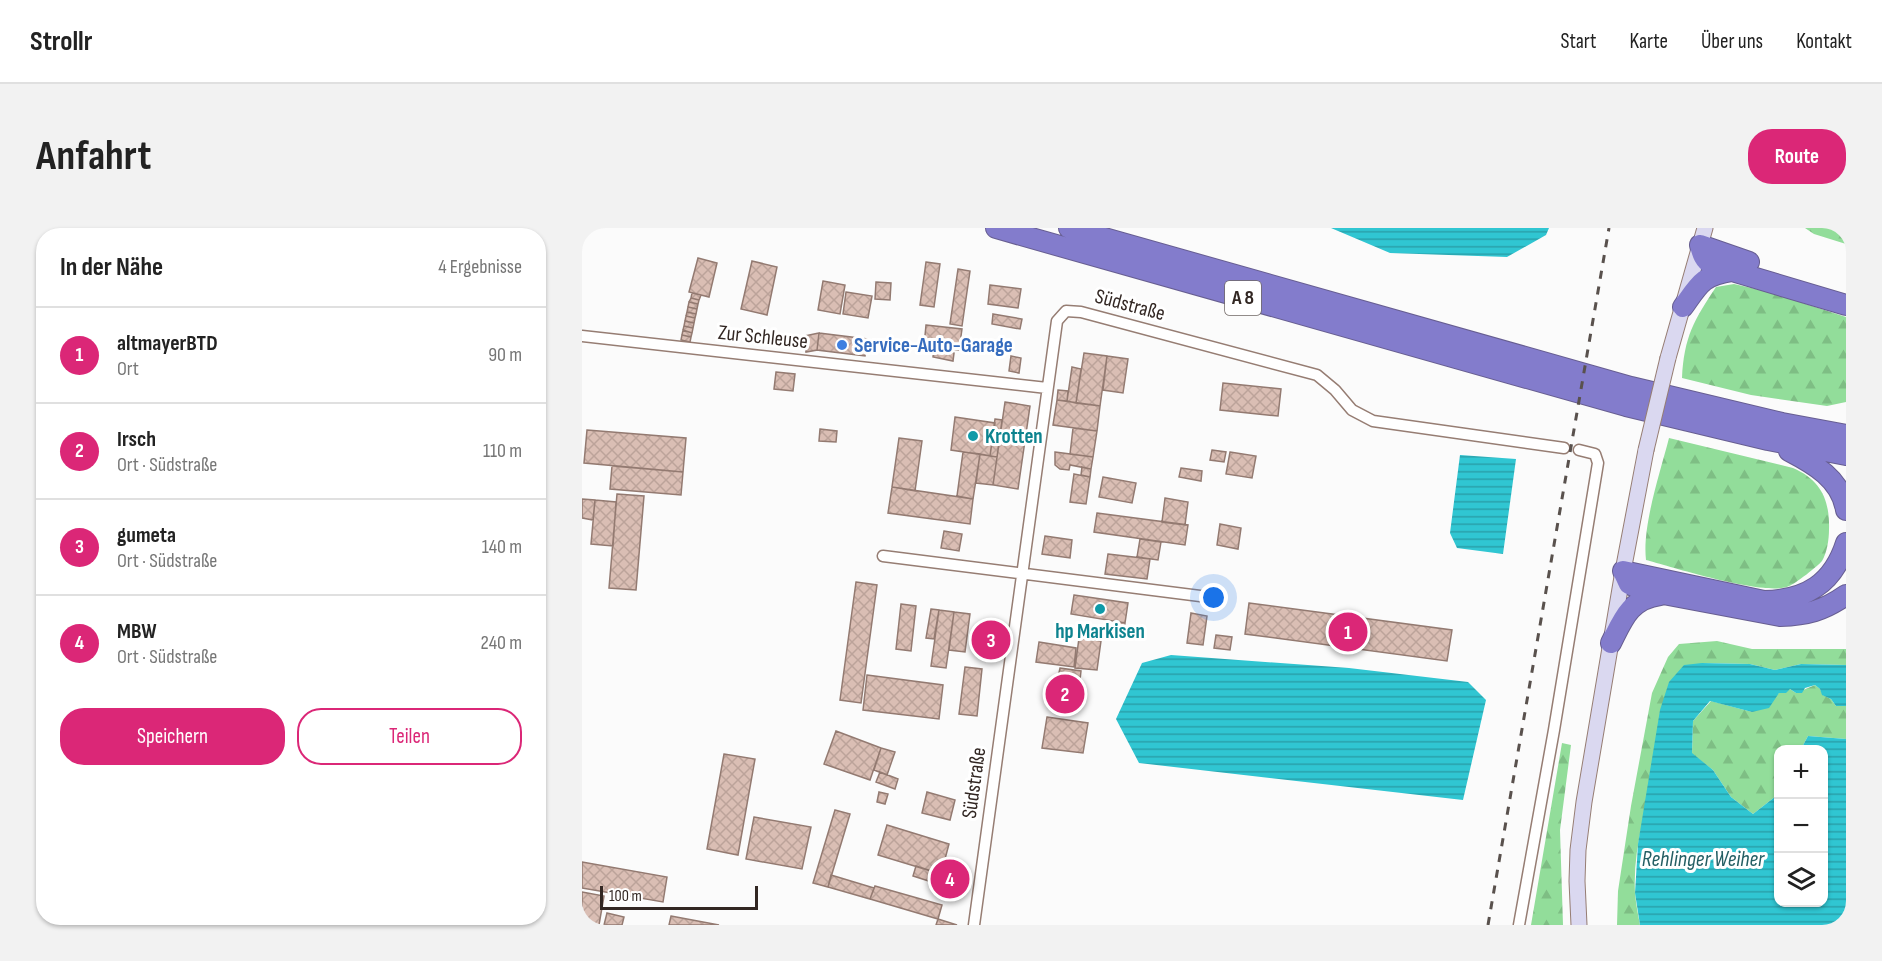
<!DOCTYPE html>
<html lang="de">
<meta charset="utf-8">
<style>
body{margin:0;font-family:"Sofia Sans Condensed",sans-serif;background:#f2f2f2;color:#222}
.controls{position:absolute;right:18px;bottom:18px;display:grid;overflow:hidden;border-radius:12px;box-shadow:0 2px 4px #0004}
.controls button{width:54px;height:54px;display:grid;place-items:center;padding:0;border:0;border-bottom:2px solid #e0e0e0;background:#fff;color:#222;font:30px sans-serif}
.scale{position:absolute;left:18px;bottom:15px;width:158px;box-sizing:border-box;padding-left:6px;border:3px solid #322723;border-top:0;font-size:16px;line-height:21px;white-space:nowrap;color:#322723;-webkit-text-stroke:4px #fff;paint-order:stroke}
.you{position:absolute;left:632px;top:370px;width:21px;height:21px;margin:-15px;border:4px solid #fff;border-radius:50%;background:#1a73e8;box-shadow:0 0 0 9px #1a73e833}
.badge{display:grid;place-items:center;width:39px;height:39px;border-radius:50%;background:#db2777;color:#fff;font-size:20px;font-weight:700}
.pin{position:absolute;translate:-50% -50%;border:3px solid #fff;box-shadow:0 2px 6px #0006}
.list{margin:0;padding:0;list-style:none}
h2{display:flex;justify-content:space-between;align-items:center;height:78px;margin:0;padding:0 24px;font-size:26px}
h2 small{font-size:20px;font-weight:400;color:#767676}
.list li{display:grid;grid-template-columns:39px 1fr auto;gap:18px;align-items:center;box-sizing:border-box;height:96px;padding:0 24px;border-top:2px solid #e0e0e0}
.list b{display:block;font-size:22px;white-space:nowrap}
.list p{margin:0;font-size:20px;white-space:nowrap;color:#767676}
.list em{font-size:20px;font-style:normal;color:#767676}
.actions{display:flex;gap:12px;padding:18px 24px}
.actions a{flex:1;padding:14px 0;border:2px solid #db2777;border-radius:24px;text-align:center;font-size:21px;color:#db2777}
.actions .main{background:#db2777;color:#fff}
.icon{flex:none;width:33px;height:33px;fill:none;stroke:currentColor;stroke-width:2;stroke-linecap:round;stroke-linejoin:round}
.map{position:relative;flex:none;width:1264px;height:697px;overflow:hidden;border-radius:24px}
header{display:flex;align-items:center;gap:36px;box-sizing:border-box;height:84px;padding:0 30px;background:#fff;border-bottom:2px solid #e0e0e0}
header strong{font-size:28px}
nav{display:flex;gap:33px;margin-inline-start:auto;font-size:21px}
.intro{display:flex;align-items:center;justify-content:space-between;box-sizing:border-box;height:144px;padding:0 36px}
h1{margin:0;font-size:42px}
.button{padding:15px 27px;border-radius:24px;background:#db2777;color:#fff;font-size:21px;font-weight:700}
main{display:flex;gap:36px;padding:0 36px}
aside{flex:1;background:#fff;border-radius:24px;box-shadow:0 2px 4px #0004}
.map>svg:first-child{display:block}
</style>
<header>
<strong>Strollr</strong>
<nav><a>Start</a><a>Karte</a><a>Über uns</a><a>Kontakt</a></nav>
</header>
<div class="intro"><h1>Anfahrt</h1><a class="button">Route</a></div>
<main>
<aside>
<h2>In der Nähe<small>4 Ergebnisse</small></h2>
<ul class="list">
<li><span class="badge">1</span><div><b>altmayerBTD</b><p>Ort</p></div><em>90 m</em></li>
<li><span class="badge">2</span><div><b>Irsch</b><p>Ort · Südstraße</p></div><em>110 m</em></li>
<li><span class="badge">3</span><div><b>gumeta</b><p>Ort · Südstraße</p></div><em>140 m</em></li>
<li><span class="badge">4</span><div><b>MBW</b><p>Ort · Südstraße</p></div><em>240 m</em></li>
</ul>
<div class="actions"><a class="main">Speichern</a><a>Teilen</a></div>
</aside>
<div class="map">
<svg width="1264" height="697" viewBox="0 0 1264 697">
<defs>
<pattern id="forest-firs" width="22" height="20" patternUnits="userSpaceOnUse" patternTransform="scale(1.5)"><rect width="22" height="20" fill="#92dd9a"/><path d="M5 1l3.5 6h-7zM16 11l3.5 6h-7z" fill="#7ebe84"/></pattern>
<pattern id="water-rules" width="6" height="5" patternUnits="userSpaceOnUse" patternTransform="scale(1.5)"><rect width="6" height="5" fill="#30c6d2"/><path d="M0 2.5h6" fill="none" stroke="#29a1aa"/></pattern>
<pattern id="building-cross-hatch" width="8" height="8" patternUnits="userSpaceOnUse" patternTransform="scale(1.5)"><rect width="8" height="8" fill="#dabeb4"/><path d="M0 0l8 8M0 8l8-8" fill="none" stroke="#bca39a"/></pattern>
</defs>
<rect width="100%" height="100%" fill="#fbfbfb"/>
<!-- forest -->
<path fill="url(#forest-firs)" d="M1223 0H1264V16L1232 6Z
M1152 56 1187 64 1264 89V174L1245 178 1169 167 1100 150C1102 109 1112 92 1134 59Z
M1087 210 1211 240C1239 252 1248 272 1247 302 1247 311 1245 325 1240 333 1236 338 1213 356 1207 358 1185 369 1090 339 1064 332 1060 298 1078 245 1087 210Z
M1135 413 1170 421H1264V437L1219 436 1193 442 1168 436 1120 435C1092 505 1049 589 1053 665 1054 676 1056 687 1058 697H1035L1036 663 1049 578 1070 465 1086 429 1097 416Z
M1233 457 1238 461 1241 467 1249 471 1254 478H1264V511L1226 508 1219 521 1196 522V563L1194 568 1171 586 1149 569 1131 542 1110 526 1111 493 1129 473 1170 484 1197 465 1208 461 1214 465Z
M980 515 989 517 978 602 981 697H949Z"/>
<!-- water -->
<path fill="url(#water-rules)" d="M749 0H967L964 7 925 29 808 25Z
M878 227 934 231 921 326 875 320 868 305Z
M589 427 767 440 886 454 904 472 881 572 557 535 534 491 560 435Z
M1120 435 1168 436 1193 442 1219 436 1264 437V478H1254L1249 471 1240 467 1238 461 1233 457 1223 460 1220 465H1214L1208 461 1204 465H1197L1187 480 1170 484 1128 473 1111 493 1110 525 1131 542 1149 569 1171 586 1194 568 1196 563V674H1242V522L1219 521 1226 508 1264 511V697H1058L1053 665 1056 616 1078 482 1087 454 1102 437Z"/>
<!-- building -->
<path fill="url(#building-cross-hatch)" stroke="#937a71" stroke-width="1.5" d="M116 30 135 35 127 69 107 64Z
M170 33 195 39 185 87 159 81Z
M344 34 358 36 352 79 338 77Z
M376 41 388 43 380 98 368 96Z
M241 53 263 57 258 86 236 82Z
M294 54 309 55 308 72 293 71Z
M408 57 439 61 436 80 406 76Z
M264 64 290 68 286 90 261 86Z
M110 65 119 67 117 72 109 70Z
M109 70 117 72 116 76 107 74Z
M107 74 116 76 115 81 106 79Z
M106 79 115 81 114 86 105 84Z
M105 84 114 86 113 90 104 88Z
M411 86 440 91 438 101 410 96Z
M104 88 113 90 112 95 103 93Z
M103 93 112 95 111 100 102 98Z
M344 97 380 101 377 122 342 118Z
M102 98 111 100 110 105 101 102Z
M101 102 110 105 109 109 100 107Z
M237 105 235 122 224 124 222 108Z
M237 105 285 111 283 128 235 122Z
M100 107 109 109 108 114 99 112Z
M352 121 372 125 371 133 351 129Z
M502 125 525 128 518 178 494 175Z
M429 128 439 130 437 145 427 143Z
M525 128 546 131 541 165 521 162Z
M490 139 499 141 494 175 485 173Z
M194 144 213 146 211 163 192 161Z
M641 155 699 161 696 188 638 182Z
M476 162 486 163 485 173 475 172Z
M475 172 518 178 515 203 471 197Z
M423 174 448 178 436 261 411 257Z
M373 189 413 195 408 228 369 222Z
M413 191 420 192 415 229 408 228Z
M491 200 515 203 511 229 488 226Z
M238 201 255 203 254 214 237 213Z
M5 202 104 210 101 244 2 235Z
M317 210 340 213 333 263 310 259Z
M630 222 644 224 642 234 628 232Z
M381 224 398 226 391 271 375 268Z
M473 224 511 229 509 241 488 237 487 242 478 241 473 237Z
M648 224 674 228 670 250 644 246Z
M398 226 415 229 411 257 394 255Z
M30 238 101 244 99 267 28 261Z
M500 239 509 241 508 249 499 247Z
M599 240 620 243 619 253 597 249Z
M492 246 508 249 504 276 488 274Z
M521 249 554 255 550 275 517 269Z
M310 259 391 271 388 296 306 285Z
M35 266 62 268 54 362 27 360Z
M583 270 606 274 603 297 580 294Z
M0 271 13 272 11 292 0 290Z
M13 272 34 274 31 318 9 316Z
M515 285 606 297 603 317 512 304Z
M638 296 659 300 656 321 635 317Z
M362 303 380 306 377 323 359 320Z
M463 308 490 312 488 330 460 326Z
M558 311 579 314 576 332 555 329Z
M526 326 568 331 565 351 523 346Z
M274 354 295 357 279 475 258 472Z
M492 367 546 375 543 395 489 386Z
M667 375 870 402 865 433 663 406Z
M319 376 334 378 329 423 314 421Z
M349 381 357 382 352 411 344 410Z
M357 382 372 384 364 440 349 438Z
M372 384 388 386 383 424 367 422Z
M609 385 625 388 621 417 605 415Z
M533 393 543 395 541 411 531 410Z
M402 396 419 398 416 428 398 426Z
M634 407 650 409 648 422 632 420Z
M497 410 519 413 515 442 493 440Z
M457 414 494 420 492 439 454 434Z
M383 439 400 441 395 488 377 486Z
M478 440 499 443 498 452 476 449Z
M285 447 361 457 357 491 281 482Z
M472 449 498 452 494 483 468 480Z
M465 489 506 495 501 525 460 520Z
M254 503 299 520 288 552 242 536Z
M299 520 313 524 305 547 292 542Z
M142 526 173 531 156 627 125 621Z
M298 544 316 551 313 561 294 554Z
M297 564 306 566 303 576 295 574Z
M345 564 373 572 368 592 340 585Z
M253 582 268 586 246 659 231 655Z
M172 589 229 599 220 641 164 631Z
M305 597 367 616 359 646 296 627Z
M0 634 85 649 81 674 0 660Z
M362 634 383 640 376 662 356 656Z
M334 638 359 646 356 656 331 648Z
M249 647 292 660 288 671 246 659Z
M293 658 360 677 356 691 288 671Z
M0 664 22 668 17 697H0Z
M25 685 42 689 40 697H22Z
M89 688 137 697H87Z
M356 691 375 697H354Z"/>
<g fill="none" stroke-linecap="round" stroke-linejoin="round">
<!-- minor casing -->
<g stroke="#967d73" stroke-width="13">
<path id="minor" d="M0 108 465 160
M301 328 634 370
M392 697 475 93 484 83 499 84 735 147 753 162 770 182 791 193 982 220
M937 697 972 502 1016 235 1013 226 997 222"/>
</g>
<!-- secondary casing -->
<g stroke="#967d73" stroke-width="17">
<path id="secondary" d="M1086 130 1123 0
M997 697 995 653 996 622 1002 574 1041 343 1064 222"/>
</g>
<!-- motorway casing -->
<g stroke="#675e91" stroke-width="22">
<path id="motorway" d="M414 0 1044 178 1186 212 1264 227
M487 0 1049 159 1200 195 1264 207
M1118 17C1120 26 1122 32 1130 37L1264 77
M1118 17 1167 34
M1101 79C1118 55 1120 48 1150 43
M1207 223C1232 236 1259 251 1264 282
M1264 315C1251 356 1224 372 1182 373L1041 343 1047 356 1060 362 1198 388C1225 387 1241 383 1264 367
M1029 415C1041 391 1048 371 1078 367"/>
</g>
<!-- minor -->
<use href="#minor" stroke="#fff" stroke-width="10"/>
<!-- secondary -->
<use href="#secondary" stroke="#dad8f0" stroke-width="15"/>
<!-- motorway -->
<use href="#motorway" stroke="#837ccc" stroke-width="20"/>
<!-- rail -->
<path stroke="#59514d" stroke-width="3" stroke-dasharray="8 8" stroke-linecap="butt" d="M906 697 1027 0"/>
<!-- secondary-bridge casing -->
<g stroke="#967d73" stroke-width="17" stroke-linecap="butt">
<path id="secondary-bridge" d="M1064 222 1086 130"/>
</g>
<!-- secondary-bridge -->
<use href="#secondary-bridge" stroke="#dad8f0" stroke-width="15"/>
</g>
<!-- markers -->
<circle fill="#3f7fe0" stroke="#fff" stroke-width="2" cx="260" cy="117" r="6"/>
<g fill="#0f9aa8" stroke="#fff" stroke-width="2">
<circle cx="391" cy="208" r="6"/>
<circle cx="518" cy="381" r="6"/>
</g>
<g text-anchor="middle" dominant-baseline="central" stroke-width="6" stroke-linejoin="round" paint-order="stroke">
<!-- shield labels -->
<rect fill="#fff" stroke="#706865" stroke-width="1.5" x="643" y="53" width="36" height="34" rx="4.5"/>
<g font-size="20" font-weight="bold" fill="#322723">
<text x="661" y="70">A 8</text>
</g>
<!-- street labels -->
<g font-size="21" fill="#322723" stroke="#fff">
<text transform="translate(548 77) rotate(15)">Südstraße</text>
<text transform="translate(181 109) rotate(6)">Zur Schleuse</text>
<text transform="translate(392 555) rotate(-82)">Südstraße</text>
</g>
<!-- shop labels -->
<g font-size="21" font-weight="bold" fill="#366cbe" stroke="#fff" text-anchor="start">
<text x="272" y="117">Service-Auto-Garage</text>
</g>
<!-- culture labels -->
<g font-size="21" font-weight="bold" fill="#0d838f" stroke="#fff" text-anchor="start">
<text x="403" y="208">Krotten</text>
<text x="518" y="403" text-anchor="middle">hp Markisen</text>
</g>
<!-- water labels -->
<g font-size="22" font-style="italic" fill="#255f64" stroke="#fff">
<text x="1121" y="631">Rehlinger Weiher</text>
</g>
</g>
</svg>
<div class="controls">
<button>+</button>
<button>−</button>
<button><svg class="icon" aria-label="layers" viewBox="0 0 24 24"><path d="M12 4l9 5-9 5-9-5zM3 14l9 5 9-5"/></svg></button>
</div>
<div class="scale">100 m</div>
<div class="you"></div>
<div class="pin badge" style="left:766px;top:404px">1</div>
<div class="pin badge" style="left:483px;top:466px">2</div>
<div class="pin badge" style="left:409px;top:412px">3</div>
<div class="pin badge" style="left:368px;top:651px">4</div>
</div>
</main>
